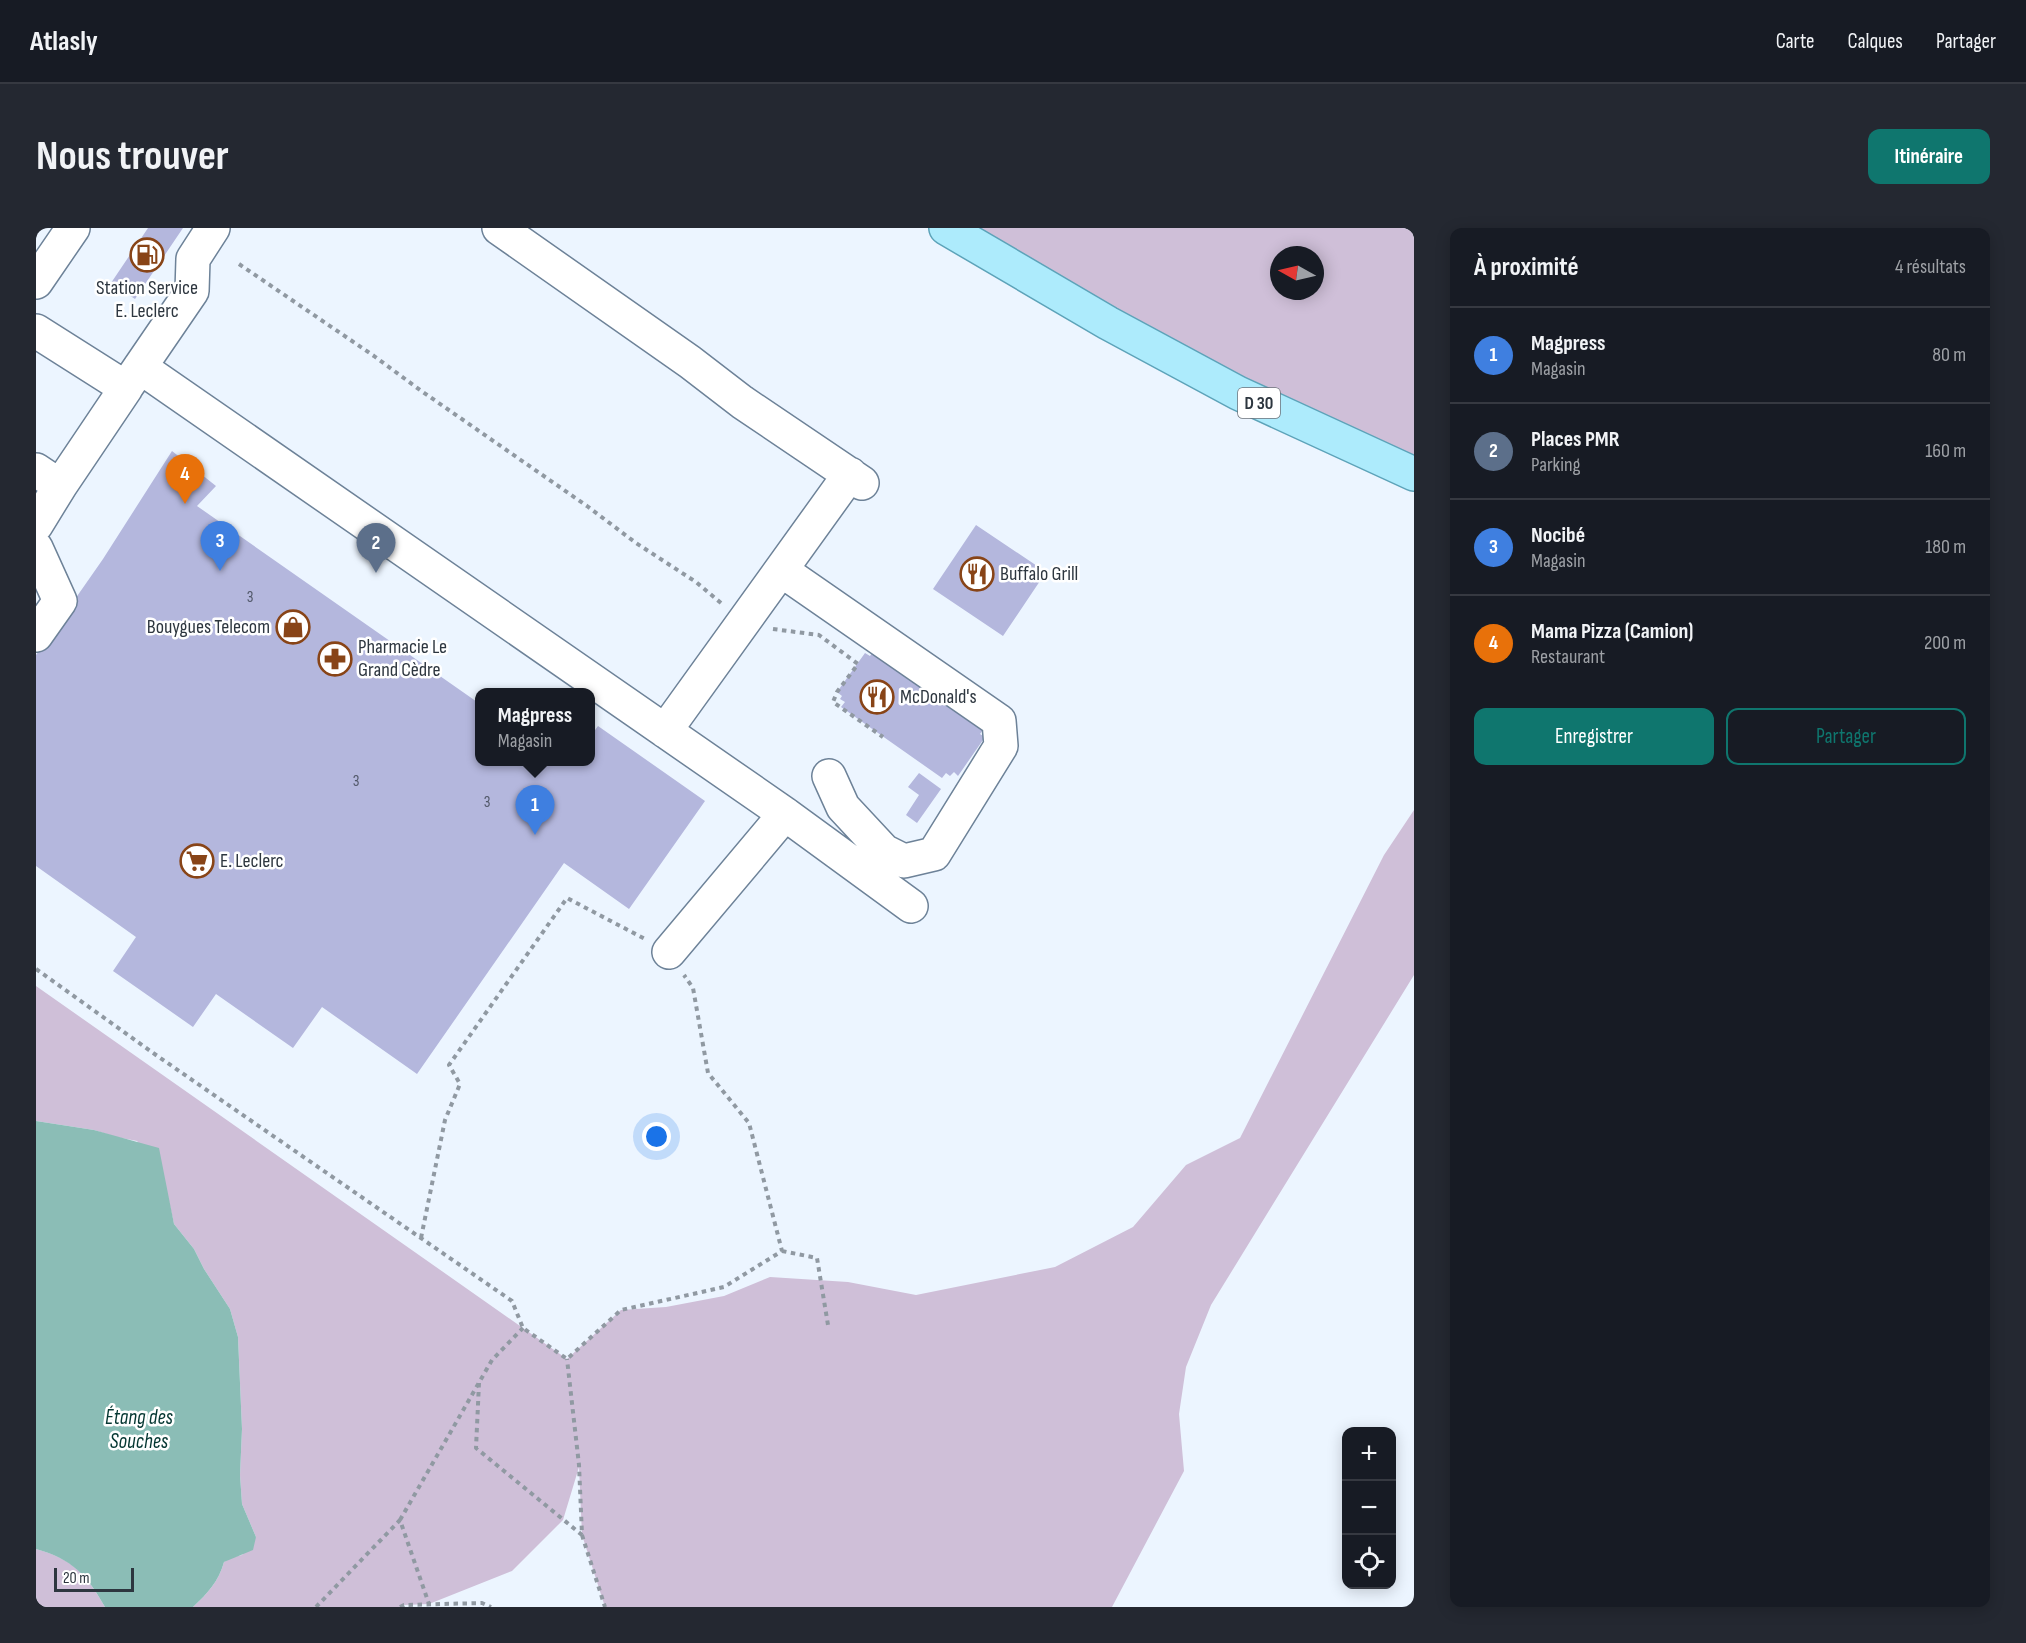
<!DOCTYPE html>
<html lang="fr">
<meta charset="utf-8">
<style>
body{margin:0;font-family:"Sofia Sans Condensed",sans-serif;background:#242831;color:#f1f3f6}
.controls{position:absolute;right:18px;bottom:18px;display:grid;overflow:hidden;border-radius:12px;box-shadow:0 3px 15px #0003}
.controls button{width:54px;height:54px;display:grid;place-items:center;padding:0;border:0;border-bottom:2px solid #363941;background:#171b24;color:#f1f3f6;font:30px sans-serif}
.compass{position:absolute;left:1234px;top:18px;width:54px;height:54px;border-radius:50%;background:#171b24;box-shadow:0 3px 15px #0003;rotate:278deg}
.scale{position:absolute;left:18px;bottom:15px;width:80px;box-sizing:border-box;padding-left:6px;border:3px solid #2d363f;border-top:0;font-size:16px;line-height:21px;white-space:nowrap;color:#2d363f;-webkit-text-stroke:4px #fff;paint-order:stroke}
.you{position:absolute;left:621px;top:909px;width:21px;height:21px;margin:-15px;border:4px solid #fff;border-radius:50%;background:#1a73e8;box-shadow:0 0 0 9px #1a73e833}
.badge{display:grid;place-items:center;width:39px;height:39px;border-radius:50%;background:#0f766e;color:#fff;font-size:20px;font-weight:700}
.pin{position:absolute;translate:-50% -50px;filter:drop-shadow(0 2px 3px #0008)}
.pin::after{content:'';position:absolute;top:32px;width:21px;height:18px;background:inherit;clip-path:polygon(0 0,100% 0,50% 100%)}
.popup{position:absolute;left:439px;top:460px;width:120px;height:78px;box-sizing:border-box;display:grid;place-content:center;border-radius:12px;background:#171b24;filter:drop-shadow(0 2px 4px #0005);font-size:20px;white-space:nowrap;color:#9ea1a6}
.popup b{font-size:22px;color:#f1f3f6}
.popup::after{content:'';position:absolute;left:50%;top:100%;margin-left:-12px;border:12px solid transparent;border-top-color:#171b24}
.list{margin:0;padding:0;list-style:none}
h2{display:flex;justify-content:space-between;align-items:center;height:78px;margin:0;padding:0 24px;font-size:26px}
h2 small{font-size:20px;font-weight:400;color:#9ea1a6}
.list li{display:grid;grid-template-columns:39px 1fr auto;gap:18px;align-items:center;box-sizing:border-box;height:96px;padding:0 24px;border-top:2px solid #363941}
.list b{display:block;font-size:22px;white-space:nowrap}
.list p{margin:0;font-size:20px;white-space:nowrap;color:#9ea1a6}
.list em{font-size:20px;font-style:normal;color:#9ea1a6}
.actions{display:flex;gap:12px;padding:18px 24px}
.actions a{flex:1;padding:14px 0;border:2px solid #0f766e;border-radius:12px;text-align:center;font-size:21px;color:#0f766e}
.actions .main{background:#0f766e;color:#fff}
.icon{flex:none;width:33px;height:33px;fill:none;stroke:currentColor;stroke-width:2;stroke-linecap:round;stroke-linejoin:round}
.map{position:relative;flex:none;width:1378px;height:1379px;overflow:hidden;border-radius:12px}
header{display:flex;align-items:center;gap:36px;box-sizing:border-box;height:84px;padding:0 30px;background:#171b24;border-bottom:2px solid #363941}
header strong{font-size:28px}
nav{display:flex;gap:33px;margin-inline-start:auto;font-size:21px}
.intro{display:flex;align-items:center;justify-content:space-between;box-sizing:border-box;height:144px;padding:0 36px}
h1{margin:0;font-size:42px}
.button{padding:15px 27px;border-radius:12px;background:#0f766e;color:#fff;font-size:21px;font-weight:700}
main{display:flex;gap:36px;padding:0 36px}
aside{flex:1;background:#171b24;border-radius:12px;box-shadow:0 3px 15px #0003}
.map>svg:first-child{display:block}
</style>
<header>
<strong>Atlasly</strong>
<nav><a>Carte</a><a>Calques</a><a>Partager</a></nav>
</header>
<div class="intro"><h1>Nous trouver</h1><a class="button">Itinéraire</a></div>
<main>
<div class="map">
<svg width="1378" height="1379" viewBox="0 0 1378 1379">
<rect width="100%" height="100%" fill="#ecf5ff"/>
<!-- green -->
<path fill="#cfbfd8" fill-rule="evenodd" d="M922 0H1378V257ZM1243 27H1279V63H1243Z
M1378 582V747L1175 1077 1150 1139 1143 1186 1148 1243 1076 1379H569L546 1307 543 1239 527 1292 476 1343 393 1376 368 1377 364 1379H157C171 1366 183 1353 188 1334L197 1329 206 1327 220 1309 206 1276 204 1247 206 1201 202 1109 194 1081 168 1041 158 1021 138 996 127 947 101 913 80 909 58 902 0 893V758L531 1131 585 1082 630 1079 688 1068 734 1049 812 1054 880 1067 1019 1039 1097 999 1150 937 1204 910 1348 627Z
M0 1321C37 1331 50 1346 69 1379H0Z"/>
<!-- water -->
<path fill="#8bbdb6" d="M0 893 58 902 123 920 138 996 158 1021 168 1041 194 1081 202 1109 206 1201 204 1247 206 1276 220 1309 217 1322 188 1334C183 1353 171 1366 157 1379H69C51 1347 36 1331 0 1321Z"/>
<!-- building -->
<path fill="#b4b7dd" d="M112 0H147L99 71 75 55Z
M136 223 180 258 161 278 444 476V534H554V509L562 498 669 573 593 681 528 635 381 846 286 779 257 820 180 766 157 799 77 743 100 709 0 638V427L67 331Z
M940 297 1010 344 967 408 897 361Z
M829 425 834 428 836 425 947 502 944 506 949 509 922 548 918 544 914 548 910 545 906 550 805 479 809 474 804 471 806 468 801 464Z
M883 545 905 561 881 595 870 587 883 567 872 559Z"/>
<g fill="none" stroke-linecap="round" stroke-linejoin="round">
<!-- minor casing -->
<g stroke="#6d8298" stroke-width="36">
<path id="minor" d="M463 0 654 134 706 174 826 255
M0 54 37 0
M0 103 90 160 24 258 0 242
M104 139 749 586 875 678
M91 158 156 63 157 31 177 0
M0 297 24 258
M0 320 24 373 0 407
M745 342 963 493 965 518 898 626 868 633 848 623 807 579 793 548
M629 503 814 246
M633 724 749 586"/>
</g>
<!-- major casing -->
<g stroke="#5da3b9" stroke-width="36">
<path id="major" d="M910 0 1072 95 1202 165 1378 246"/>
</g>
<!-- path -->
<path stroke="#9099a2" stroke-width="4" stroke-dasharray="4.5 4.5" stroke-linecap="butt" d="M203 36 338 128 384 162 551 278 600 315 660 354 685 375
M737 401 783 407 822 436 801 464 797 474 847 509
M0 741 120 827 476 1073 487 1100 531 1131 585 1082 688 1059 746 1023 713 895 672 845 657 760 648 747
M385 1010 409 892 424 856 413 837 531 670 609 711
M746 1023 781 1030 792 1097
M443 1155 440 1220 546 1307 543 1237 531 1131
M364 1292 456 1132 487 1100
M546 1307 569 1379
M280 1379 364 1292 393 1376
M364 1379 368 1377 446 1375 455 1379"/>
<!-- minor -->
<use href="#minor" stroke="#fff" stroke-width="33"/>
<!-- major -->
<use href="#major" stroke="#adebfc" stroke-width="33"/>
</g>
<!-- icons -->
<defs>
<g id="fuel-ring" transform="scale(1.725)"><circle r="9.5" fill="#fff" stroke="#884417" stroke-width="1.5"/><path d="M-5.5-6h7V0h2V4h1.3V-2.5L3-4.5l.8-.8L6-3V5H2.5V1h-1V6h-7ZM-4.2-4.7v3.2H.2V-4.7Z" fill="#884417"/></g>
<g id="restaurant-ring" transform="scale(1.725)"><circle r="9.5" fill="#fff" stroke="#884417" stroke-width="1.5"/><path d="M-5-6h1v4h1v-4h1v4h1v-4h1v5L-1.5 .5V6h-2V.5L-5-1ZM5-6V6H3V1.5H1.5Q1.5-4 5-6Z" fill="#884417"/></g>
<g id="shop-ring" transform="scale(1.725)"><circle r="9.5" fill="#fff" stroke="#884417" stroke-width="1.5"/><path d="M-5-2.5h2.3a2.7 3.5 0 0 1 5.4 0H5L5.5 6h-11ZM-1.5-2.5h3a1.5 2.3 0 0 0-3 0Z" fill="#884417"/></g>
<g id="pharmacy-ring" transform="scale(1.725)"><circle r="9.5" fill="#fff" stroke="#884417" stroke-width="1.5"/><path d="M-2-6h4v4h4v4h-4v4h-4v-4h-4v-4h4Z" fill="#884417"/></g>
<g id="supermarket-ring" transform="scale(1.725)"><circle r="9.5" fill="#fff" stroke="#884417" stroke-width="1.5"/><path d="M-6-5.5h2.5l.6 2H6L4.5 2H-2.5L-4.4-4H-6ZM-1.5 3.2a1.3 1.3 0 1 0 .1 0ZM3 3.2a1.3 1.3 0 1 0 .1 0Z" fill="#884417"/></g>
</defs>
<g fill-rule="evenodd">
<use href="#fuel-ring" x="111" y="27"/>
<use href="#restaurant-ring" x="941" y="346"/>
<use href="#shop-ring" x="257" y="399"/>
<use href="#pharmacy-ring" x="299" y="431"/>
<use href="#restaurant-ring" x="841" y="469"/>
<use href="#supermarket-ring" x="161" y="633"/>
</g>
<g text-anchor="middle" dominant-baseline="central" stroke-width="5" stroke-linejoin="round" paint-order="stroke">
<!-- number labels -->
<g font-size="16" fill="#4f5666">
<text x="214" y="369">3</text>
<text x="320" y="553">3</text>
<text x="451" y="574">3</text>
</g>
<!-- shield labels -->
<rect fill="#fff" stroke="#6c7279" stroke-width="1.5" x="1202" y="160" width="42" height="30" rx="4.5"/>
<g font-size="18" font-weight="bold" fill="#2d363f">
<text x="1223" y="175">D 30</text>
</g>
<!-- poi labels -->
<g font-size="20" fill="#2d363f" stroke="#fff" text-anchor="start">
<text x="111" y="60" text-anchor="middle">Station Service<tspan x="111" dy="23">E. Leclerc</tspan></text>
<text x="964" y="346">Buffalo Grill</text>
<text x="234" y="399" text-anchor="end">Bouygues Telecom</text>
<text x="322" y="419">Pharmacie Le<tspan x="322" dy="23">Grand Cèdre</tspan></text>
<text x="864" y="469">McDonald's</text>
<text x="184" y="633">E. Leclerc</text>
</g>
<!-- water labels -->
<g font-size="21" font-style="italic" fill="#053732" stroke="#fff">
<text x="103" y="1189">Étang des<tspan x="103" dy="24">Souches</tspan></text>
</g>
</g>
</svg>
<div class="controls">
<button>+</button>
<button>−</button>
<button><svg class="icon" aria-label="locate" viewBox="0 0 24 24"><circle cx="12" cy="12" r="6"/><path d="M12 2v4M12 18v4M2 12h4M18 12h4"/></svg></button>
</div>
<svg class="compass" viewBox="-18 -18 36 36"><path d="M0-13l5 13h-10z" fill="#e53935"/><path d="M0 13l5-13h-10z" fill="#9ea1a6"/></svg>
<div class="scale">20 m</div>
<div class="you"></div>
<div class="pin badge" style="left:499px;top:607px;background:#3f7fe0">1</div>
<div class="popup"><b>Magpress</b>Magasin</div>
<div class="pin badge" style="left:340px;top:345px;background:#5c6f8a">2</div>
<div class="pin badge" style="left:184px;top:343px;background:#3f7fe0">3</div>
<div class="pin badge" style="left:149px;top:276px;background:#e8710a">4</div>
</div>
<aside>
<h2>À proximité<small>4 résultats</small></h2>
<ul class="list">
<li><span class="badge" style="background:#3f7fe0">1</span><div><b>Magpress</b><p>Magasin</p></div><em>80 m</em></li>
<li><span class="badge" style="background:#5c6f8a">2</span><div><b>Places PMR</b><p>Parking</p></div><em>160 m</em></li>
<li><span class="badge" style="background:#3f7fe0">3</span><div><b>Nocibé</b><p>Magasin</p></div><em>180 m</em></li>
<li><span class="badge" style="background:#e8710a">4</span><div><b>Mama Pizza (Camion)</b><p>Restaurant</p></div><em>200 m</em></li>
</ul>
<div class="actions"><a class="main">Enregistrer</a><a>Partager</a></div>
</aside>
</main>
